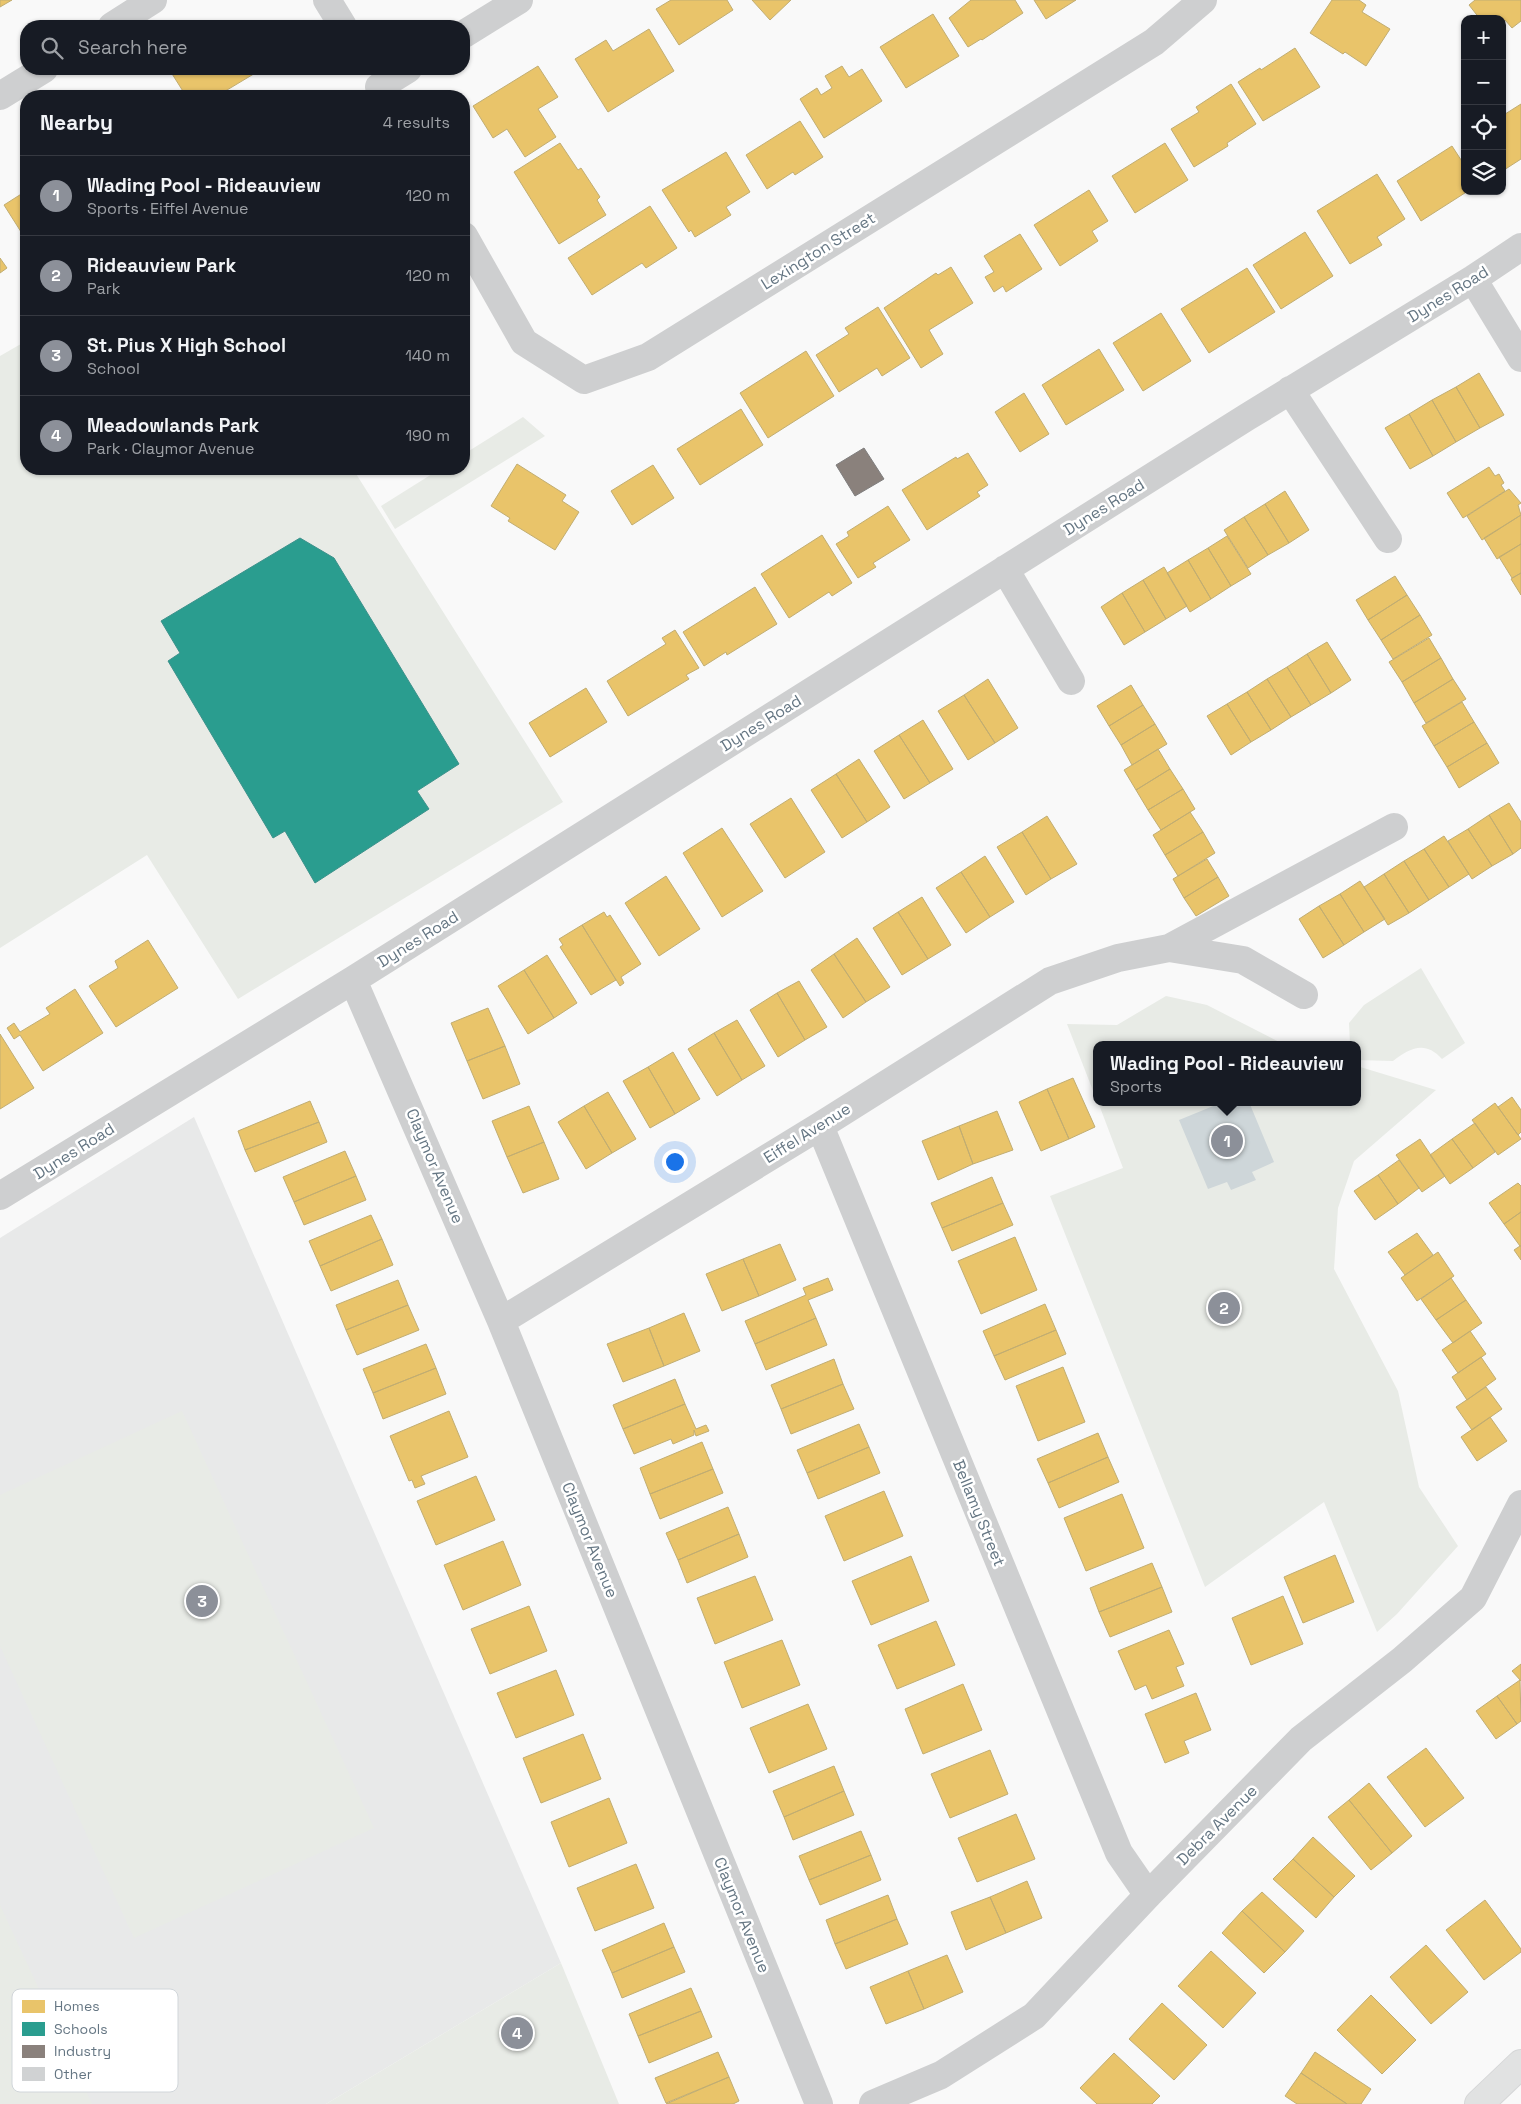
<!DOCTYPE html>
<meta charset="utf-8">
<style>
body{margin:0;font-family:"Space Grotesk",sans-serif;background:#242831;color:#f1f3f6}
.controls{position:absolute;right:15px;top:15px;display:grid;overflow:hidden;border-radius:10px;box-shadow:0 1px 4px #0004}
.controls button{width:45px;height:45px;display:grid;place-items:center;padding:0;border:0;border-bottom:1px solid #363941;background:#171b24;color:#f1f3f6;font:25px sans-serif}
.you{position:absolute;left:674px;top:1161px;width:18px;height:18px;margin:-12px;border:4px solid #fff;border-radius:50%;background:#1a73e8;box-shadow:0 0 0 8px #1a73e833}
.badge{display:grid;place-items:center;width:32px;height:32px;border-radius:50%;background:#8c9099;color:#fff;font-size:16px;font-weight:700}
.pin{position:absolute;translate:-50% -50%;border:2px solid #fff;box-shadow:0 1px 5px #0006}
.popup{position:absolute;left:1093px;top:1041px;width:268px;height:65px;box-sizing:border-box;display:grid;place-content:center;border-radius:10px;background:#171b24;filter:drop-shadow(0 1px 4px #0005);font-size:16px;white-space:nowrap;color:#9ea1a6}
.popup b{font-size:19px;color:#f1f3f6}
.popup::after{content:'';position:absolute;left:50%;top:100%;margin-left:-10px;border:10px solid transparent;border-top-color:#171b24}
.list{margin:0;padding:0;list-style:none}
h2{display:flex;justify-content:space-between;align-items:center;height:65px;margin:0;padding:0 20px;font-size:21px}
h2 small{font-size:16px;font-weight:400;color:#9ea1a6}
.list li{display:grid;grid-template-columns:32px 1fr auto;gap:15px;align-items:center;box-sizing:border-box;height:80px;padding:0 20px;border-top:1px solid #363941}
.list b{display:block;font-size:19px;white-space:nowrap}
.list p{margin:0;font-size:16px;white-space:nowrap;color:#9ea1a6}
.list em{font-size:16px;font-style:normal;color:#9ea1a6}
.icon{flex:none;width:28px;height:28px;fill:none;stroke:currentColor;stroke-width:2;stroke-linecap:round;stroke-linejoin:round}
.map{position:relative;flex:none;width:1521px;height:2104px;overflow:hidden}
.search{position:absolute;background:#171b24;box-shadow:0 1px 4px #0004;left:20px;top:20px;width:450px;height:55px;display:flex;align-items:center;gap:12px;box-sizing:border-box;padding:0 18px;border-radius:20px;color:#9ea1a6;font-size:19px}
.panel{position:absolute;background:#171b24;box-shadow:0 1px 4px #0004;left:20px;top:90px;width:450px;height:385px;border-radius:20px}
.map>svg:first-child{display:block}
</style>
<div class="map">
<svg width="1521" height="2104" viewBox="0 0 1521 2104">
<rect width="100%" height="100%" fill="#f9f9f9"/>
<!-- built -->
<path fill="#e8e9e9" d="M194 1117 561 1963 326 2104H0V1238Z"/>
<!-- green -->
<path fill="#e8ebe6" d="M26 341V469H353L563 802 238 999 147 855 0 948V356Z
M523 417 545 436 395 529 381 506 440 469H464V454Z
M1421 968 1465 1043 1442 1059C1425 1040 1410 1048 1393 1061L1357 1060V1045H1350L1349 1023 1364 1005Z
M1166 996 1207 1005 1285 1045H1097V1101L1067 1024 1117 1025Z
M1357 1066 1436 1090 1354 1161 1338 1208 1334 1269 1398 1391 1419 1487 1458 1546 1397 1614 1377 1632 1324 1502 1205 1587 1050 1196 1123 1168 1098 1102H1357Z
M182 1411 374 1828 134 1938 0 1646V1495Z
M0 1905 92 2104H0Z
M561 1963 619 2104H326Z"/>
<!-- water -->
<path fill="#ced6d9" d="M1223 1102H1249L1274 1162 1252 1172 1256 1180 1231 1190 1227 1182 1208 1189 1179 1120Z"/>
<!-- homes -->
<path fill="#e9c46a" stroke="#c1ad72" d="M0 0H12L0 7Z
M671 0H727L733 10 679 45 656 9Z
M752 0H791L770 20Z
M971 0H1015L1023 13 982 40 981 39 968 47 949 18Z
M1034 0H1076L1046 19Z
M1332 0H1359L1366 5 1362 12 1390 29 1366 66 1345 52 1343 54 1310 33Z
M1475 0H1521V21L1512 28 1505 20 1502 23V19H1480L1469 5Z
M933 14 959 56 906 88 880 47Z
M649 29 674 71 608 112 575 59 606 40 613 51Z
M1295 48 1320 87 1263 121 1238 82 1260 68 1261 70Z
M538 66 558 97 538 109 556 137 525 157 507 129 493 138 473 106Z
M842 66 849 77 862 69 882 101 824 138 800 99 817 88 821 95 832 88 825 76Z
M169 69H262L217 96H186Z
M1231 84 1256 124 1227 143 1228 146 1194 167 1171 129 1199 112 1196 107Z
M1521 104V159L1504 170 1502 116Z
M800 121 823 157 795 175 793 172 767 189 746 155Z
M560 143 578 170 581 168 600 197 597 200 606 215 559 244 514 172Z
M1165 143 1188 180 1135 213 1112 176Z
M1452 146 1465 166V191H1468L1421 221 1397 181Z
M726 152 750 192 726 207 731 215 695 237 691 230 689 232 662 190Z
M1377 174 1405 219 1377 237 1382 245 1350 264 1317 211Z
M1089 190 1108 221 1092 231 1098 241 1060 266 1034 225Z
M26 191V232L23 235 4 205Z
M650 206 677 248 646 268 642 263 592 295 568 258Z
M1305 232 1333 276 1281 309 1253 265Z
M1020 234 1042 269 1006 292 1003 286 994 292 985 277 994 272 984 256Z
M0 258 7 268 0 273Z
M951 267 973 303 929 330 943 354 921 368 884 308 936 273 938 275Z
M1247 268 1275 312 1209 353 1181 309Z
M878 307 910 358 882 376 877 368 839 392 816 355 849 334 845 328Z
M1161 313 1191 361 1143 391 1113 343Z
M1099 349 1124 390 1066 425 1042 385Z
M806 351 834 396 768 438 740 393Z
M1479 373 1504 415 1480 428 1456 387Z
M1456 387 1480 428 1456 442 1432 400Z
M1024 393 1049 434 1020 452 995 412Z
M1432 400 1456 442 1433 456 1409 414Z
M741 409 763 445 700 485 677 449Z
M1409 414 1433 456 1410 469 1385 428Z
M968 453 988 485 977 492 980 496 927 530 902 490 956 457 957 459Z
M517 464 566 495 562 501 579 512 555 550 508 521 510 518 491 506Z
M653 465 674 498 632 525 611 491Z
M1489 467 1495 476 1499 474 1504 483 1501 485 1505 491 1463 518 1447 493Z
M418 469H430L421 474Z
M1509 489 1521 503 1518 505 1521 515 1482 540 1467 516Z
M1285 491 1309 530 1289 543 1265 504Z
M1265 504 1289 543 1268 555 1244 517Z
M888 506 910 540 873 563 876 567 858 578 836 544 849 536 847 532Z
M1521 515V544L1497 559 1484 538Z
M1244 517 1268 555 1248 568 1224 530Z
M822 535 852 583 832 596 829 592 789 618 761 574Z
M1227 536 1251 574 1231 586 1208 548Z
M1521 544V573L1512 578 1499 557Z
M1208 548 1231 586 1211 599 1188 560Z
M1188 560 1211 599 1190 612 1167 573Z
M1164 567 1187 606 1166 619 1143 580Z
M1521 573V595L1511 579Z
M1395 576 1407 595 1368 620 1356 600Z
M1143 580 1166 619 1145 632 1122 593Z
M755 587 777 624 727 655 726 652 704 666 683 632Z
M1122 593 1145 632 1124 645 1101 607Z
M1407 595 1420 615 1381 640 1368 620Z
M1420 615 1432 635 1393 659 1381 640Z
M675 630 699 668 686 675 689 679 628 716 607 681 666 644 662 638Z
M1429 638 1441 658 1402 682 1389 662Z
M1327 642 1351 680 1331 693 1307 654Z
M1307 654 1331 693 1311 705 1287 667Z
M1441 658 1453 679 1414 703 1402 682Z
M1287 667 1311 705 1291 717 1267 679Z
M988 679 1018 728 995 743 964 695Z
M1267 679 1291 717 1271 730 1247 692Z
M1453 679 1466 699 1426 723 1414 703Z
M1131 685 1143 705 1109 726 1097 706Z
M586 688 607 722 550 757 529 723Z
M1247 692 1271 730 1251 742 1227 704Z
M964 695 995 743 968 760 938 711Z
M1462 702 1474 722 1434 746 1422 726Z
M1227 704 1251 742 1231 755 1207 716Z
M1143 705 1155 724 1121 745 1109 726Z
M923 720 953 769 930 783 899 735Z
M1474 722 1487 743 1447 767 1434 746Z
M1155 724 1167 744 1132 765 1121 745Z
M899 735 930 783 904 799 874 751Z
M1487 743 1499 763 1459 788 1447 767Z
M1158 749 1170 769 1136 790 1124 770Z
M859 759 890 807 867 822 836 774Z
M1170 769 1183 789 1148 810 1136 790Z
M836 774 867 822 842 838 811 790Z
M1183 789 1195 809 1161 830 1148 810Z
M791 798 825 852 785 878 750 824Z
M1509 803 1521 822V848L1513 854 1489 815Z
M1190 812 1203 832 1165 855 1153 835Z
M1489 815 1513 854 1492 866 1468 829Z
M1047 816 1077 864 1051 879 1022 832Z
M722 828 763 891 722 917 683 853Z
M1468 829 1492 866 1472 879 1448 841Z
M1022 832 1051 879 1026 895 997 847Z
M1203 832 1215 853 1178 876 1165 855Z
M1444 836 1469 874 1449 887 1424 849Z
M1424 849 1449 887 1429 900 1404 861Z
M985 856 1014 902 990 917 961 872Z
M1207 859 1218 877 1184 898 1173 879Z
M1404 861 1429 900 1409 913 1384 874Z
M961 872 990 917 966 933 936 888Z
M1384 874 1409 913 1388 925 1364 887Z
M666 876 700 929 659 956 625 903Z
M1218 877 1229 896 1196 916 1184 898Z
M1360 881 1385 919 1364 932 1340 894Z
M1340 894 1364 932 1344 945 1319 906Z
M922 897 951 945 928 959 898 912Z
M1319 906 1344 945 1323 958 1299 919Z
M604 912 607 917 610 915 641 964 621 977 624 983 620 986 582 925Z
M898 912 928 959 902 975 873 928Z
M582 925 616 980 591 995 560 947 563 945 559 939Z
M857 938 890 987 866 1002 834 954Z
M148 940 178 988 116 1027 89 986 118 968 115 961Z
M834 954 866 1002 843 1018 811 970Z
M547 955 577 1003 554 1018 524 970Z
M524 970 554 1018 528 1034 498 986Z
M799 981 827 1027 805 1040 777 993Z
M75 989 103 1033 43 1071 20 1035 14 1039 7 1028 14 1023 20 1032 50 1014 46 1008Z
M777 993 805 1040 778 1057 750 1010Z
M488 1008 505 1046 467 1061 451 1023Z
M737 1020 765 1066 742 1080 714 1033Z
M714 1033 742 1080 717 1096 688 1049Z
M0 1034 34 1088 0 1109Z
M505 1046 520 1084 483 1099 467 1061Z
M673 1052 700 1099 675 1114 648 1067Z
M648 1067 675 1114 650 1128 623 1081Z
M1073 1078 1095 1127 1069 1139 1047 1089Z
M1047 1089 1069 1139 1041 1151 1019 1102Z
M608 1092 636 1139 612 1153 584 1106Z
M1512 1097 1521 1110V1132L1518 1135 1498 1107Z
M310 1101 319 1122 245 1150 238 1131Z
M1495 1103 1521 1139 1498 1155 1472 1120Z
M529 1106 544 1142 507 1157 492 1121Z
M584 1106 612 1153 586 1169 558 1122Z
M997 1111 1013 1150 973 1164 959 1126Z
M319 1122 327 1142 255 1172 245 1150Z
M1475 1123 1495 1152 1473 1168 1452 1139Z
M959 1126 973 1164 938 1180 922 1141Z
M1420 1139 1445 1176 1422 1192 1396 1155Z
M1452 1139 1473 1168 1450 1184 1430 1155Z
M544 1142 559 1179 523 1193 507 1157Z
M345 1151 356 1176 294 1202 283 1177Z
M1399 1160 1419 1188 1398 1204 1378 1175Z
M1378 1175 1398 1204 1375 1220 1354 1191Z
M356 1176 366 1200 304 1225 294 1202Z
M992 1177 1003 1203 942 1228 931 1203Z
M1518 1183 1521 1186V1212L1504 1224 1489 1203Z
M1003 1203 1013 1225 952 1251 942 1228Z
M1521 1212V1246H1520L1504 1224Z
M371 1215 382 1239 320 1266 309 1241Z
M1417 1233 1433 1255 1405 1275 1388 1252Z
M1015 1237 1037 1290 981 1314 958 1261Z
M382 1239 393 1265 331 1291 320 1266Z
M780 1244 796 1280 759 1296 743 1259Z
M1520 1246H1521V1260L1514 1250Z
M1438 1252 1454 1276 1417 1301 1401 1278Z
M743 1259 759 1296 722 1311 706 1274Z
M828 1278 833 1290 808 1300 816 1318 755 1344 745 1321 806 1295 803 1288Z
M1451 1278 1466 1300 1436 1320 1421 1299Z
M398 1280 408 1305 346 1330 336 1305Z
M1466 1300 1482 1323 1453 1343 1436 1320Z
M1045 1304 1056 1330 994 1356 983 1331Z
M408 1305 419 1330 357 1355 346 1330Z
M684 1313 700 1351 664 1366 649 1328Z
M816 1318 827 1345 766 1370 755 1344Z
M649 1328 664 1366 623 1382 607 1344Z
M1056 1330 1066 1354 1005 1380 994 1356Z
M1470 1331 1486 1354 1458 1373 1442 1350Z
M426 1344 436 1368 373 1393 363 1369Z
M1481 1357 1496 1379 1467 1400 1452 1377Z
M834 1359 843 1384 781 1409 771 1385Z
M1063 1367 1085 1422 1038 1441 1016 1386Z
M436 1368 446 1394 383 1419 373 1393Z
M675 1379 685 1404 623 1429 613 1405Z
M843 1384 854 1409 791 1434 781 1409Z
M1486 1387 1502 1409 1472 1430 1456 1407Z
M685 1404 696 1429 706 1425 709 1431 696 1436 694 1430V1435L673 1444 671 1439 634 1454 623 1429Z
M449 1411 468 1457 421 1476 425 1484 415 1488 412 1480 409 1481 390 1436Z
M1490 1417 1507 1441 1477 1461 1461 1437Z
M859 1424 869 1447 807 1473 797 1450Z
M1098 1433 1108 1457 1048 1483 1037 1459Z
M702 1442 713 1469 650 1494 640 1468Z
M869 1447 880 1473 818 1499 807 1473Z
M1108 1457 1119 1482 1059 1508 1048 1483Z
M713 1469 723 1493 660 1519 650 1494Z
M476 1476 495 1520 436 1545 417 1501Z
M884 1491 903 1536 844 1561 825 1516Z
M1122 1494 1144 1548 1086 1571 1064 1518Z
M728 1507 739 1534 678 1560 666 1533Z
M739 1534 748 1557 687 1583 678 1560Z
M503 1541 521 1585 463 1610 444 1565Z
M1335 1555 1354 1602 1303 1623 1284 1577Z
M911 1556 929 1601 871 1625 852 1581Z
M1152 1563 1162 1587 1099 1612 1090 1588Z
M755 1576 773 1620 715 1644 697 1598Z
M1162 1587 1172 1612 1110 1637 1099 1612Z
M1283 1596 1303 1644 1251 1665 1232 1618Z
M529 1606 547 1651 490 1674 471 1629Z
M936 1621 955 1665 897 1689 878 1645Z
M1169 1630 1184 1664 1176 1667 1184 1686 1152 1699 1146 1685 1135 1690 1118 1651Z
M782 1640 800 1685 742 1708 724 1662Z
M1521 1664V1681L1512 1671Z
M556 1670 574 1715 516 1738 497 1693Z
M1520 1680 1521 1721 1517 1724 1497 1696Z
M963 1684 982 1730 923 1754 905 1709Z
M1196 1693 1211 1730 1184 1741 1189 1753 1165 1763 1145 1714Z
M1497 1696 1517 1724 1496 1739 1476 1711Z
M808 1704 827 1749 769 1773 750 1728Z
M583 1734 601 1779 541 1803 523 1758Z
M1426 1748 1464 1798 1425 1827 1387 1777Z
M990 1750 1008 1794 950 1818 931 1774Z
M834 1766 844 1791 784 1817 773 1791Z
M1369 1783 1412 1836 1392 1853 1349 1800Z
M844 1791 854 1815 793 1840 784 1817Z
M609 1798 627 1843 569 1867 551 1822Z
M1349 1800 1392 1853 1371 1870 1328 1817Z
M1016 1814 1035 1859 977 1882 958 1838Z
M861 1831 871 1855 809 1880 799 1856Z
M1313 1837 1355 1876 1334 1897 1293 1859Z
M871 1855 881 1880 820 1905 809 1880Z
M1293 1859 1334 1897 1316 1918 1273 1879Z
M636 1864 654 1908 595 1931 577 1888Z
M1027 1881 1042 1918 1006 1933 990 1897Z
M1262 1892 1304 1931 1285 1952 1242 1911Z
M888 1895 897 1919 835 1944 826 1920Z
M990 1897 1006 1933 966 1950 951 1912Z
M1485 1900 1521 1949V1952L1484 1980 1446 1930Z
M1242 1911 1285 1952 1264 1973 1222 1933Z
M897 1919 908 1944 846 1969 835 1944Z
M664 1923 674 1947 612 1973 602 1950Z
M1426 1945 1468 1992 1431 2024 1390 1977Z
M674 1947 685 1972 622 1998 612 1973Z
M1211 1951 1256 1993 1223 2028 1178 1986Z
M947 1955 963 1992 924 2009 908 1971Z
M908 1971 924 2009 886 2024 870 1987Z
M691 1988 701 2011 638 2036 629 2014Z
M1371 1995 1416 2040 1382 2074 1337 2030Z
M1162 2003 1207 2045 1174 2080 1129 2039Z
M701 2011 712 2037 649 2063 638 2036Z
M718 2052 729 2077 666 2103 655 2078Z
M1315 2052 1371 2089 1361 2104H1347L1301 2073Z
M1114 2053 1160 2096 1152 2104H1097L1080 2088Z
M1301 2073 1347 2104H1297L1285 2096Z
M729 2077 739 2101 733 2104H666Z"/>
<!-- schools -->
<path fill="#2a9d8f" stroke="#3c918b" d="M300 538 334 558 459 764 417 791 429 809 315 883 285 831 273 838 168 661 180 653 161 621Z"/>
<!-- industry -->
<path fill="#8a817c" stroke="#7f7e7e" d="M864 448 884 479 855 496 836 465Z"/>
<!-- building -->
<path fill="#d0d2d3" stroke="#e8e8e8" d="M1283 1102H1302L1292 1106Z"/>
<g fill="none" stroke-linecap="round" stroke-linejoin="round">
<!-- major casing -->
<g stroke="#d5d6d7" stroke-width="30">
<path id="major" d="M1479 2104 1521 2064"/>
</g>
<!-- minor -->
<path stroke="#cecfd0" stroke-width="28" d="M327 0 343 26
M112 26 153 0
M464 34 519 0
M379 87 408 69
M0 96 44 69
M464 236 524 342 584 380 648 357 1154 42 1203 0
M1473 279 1521 358
M1290 390 1388 539
M1005 569 1071 681
M1169 948 1394 827
M353 980 501 1321 819 2104
M820 1126 1119 1853 1148 1895
M0 1196 353 980 1247 417 1473 279 1521 247
M501 1321 820 1126 1050 981 1118 958 1169 948 1243 960 1304 995
M873 2104 941 2075 1034 2016 1148 1895 1301 1739 1402 1660 1473 1598 1521 1504"/>
<!-- major -->
<use href="#major" stroke="#e1e2e2" stroke-width="28"/>
</g>
<g text-anchor="middle" dominant-baseline="central" stroke-width="5" stroke-linejoin="round" paint-order="stroke">
<!-- street labels -->
<g font-size="16" fill="#657683" stroke="#fff">
<text transform="translate(818 251) rotate(-32)">Lexington Street</text>
<text transform="translate(1448 294) rotate(-32)">Dynes Road</text>
<text transform="translate(1104 507) rotate(-32)">Dynes Road</text>
<text transform="translate(761 723) rotate(-32)">Dynes Road</text>
<text transform="translate(418 939) rotate(-32)">Dynes Road</text>
<text transform="translate(807 1133) rotate(-32)">Eiffel Avenue</text>
<text transform="translate(74 1151) rotate(-32)">Dynes Road</text>
<text transform="translate(435 1166) rotate(67)">Claymor Avenue</text>
<text transform="translate(979 1513) rotate(68)">Bellamy Street</text>
<text transform="translate(590 1540) rotate(68)">Claymor Avenue</text>
<text transform="translate(1217 1825) rotate(-45)">Debra Avenue</text>
<text transform="translate(742 1915) rotate(68)">Claymor Avenue</text>
</g>
</g>
<!-- legend -->
<rect x="12" y="1989" width="166" height="103" rx="8" fill="#fff" stroke="#d1d6da" stroke-width="1"/>
<rect x="22" y="2000" width="23" height="13" fill="#e9c46a"/>
<rect x="22" y="2022" width="23" height="14" fill="#2a9d8f"/>
<rect x="22" y="2045" width="23" height="13" fill="#8a817c"/>
<rect x="22" y="2067" width="23" height="14" fill="#d0d2d3"/>
<g font-size="14" fill="#657683">
<text x="54" y="2011">Homes</text>
<text x="54" y="2034">Schools</text>
<text x="54" y="2056">Industry</text>
<text x="54" y="2079">Other</text>
</g>
</svg>
<div class="controls">
<button>+</button>
<button>−</button>
<button><svg class="icon" aria-label="locate" viewBox="0 0 24 24"><circle cx="12" cy="12" r="6"/><path d="M12 2v4M12 18v4M2 12h4M18 12h4"/></svg></button>
<button><svg class="icon" aria-label="layers" viewBox="0 0 24 24"><path d="M12 4l9 5-9 5-9-5zM3 14l9 5 9-5"/></svg></button>
</div>
<div class="you"></div>
<div class="pin badge" style="left:1227px;top:1141px">1</div>
<div class="popup"><b>Wading Pool - Rideauview</b>Sports</div>
<div class="pin badge" style="left:1224px;top:1308px">2</div>
<div class="pin badge" style="left:202px;top:1601px">3</div>
<div class="pin badge" style="left:517px;top:2033px">4</div>
<div class="search"><svg class="icon" aria-label="search" viewBox="0 0 24 24"><circle cx="10" cy="10" r="6"/><path d="M15 15l6 6"/></svg>Search here</div>
<section class="panel">
<h2>Nearby<small>4 results</small></h2>
<ul class="list">
<li><span class="badge">1</span><div><b>Wading Pool - Rideauview</b><p>Sports · Eiffel Avenue</p></div><em>120 m</em></li>
<li><span class="badge">2</span><div><b>Rideauview Park</b><p>Park</p></div><em>120 m</em></li>
<li><span class="badge">3</span><div><b>St. Pius X High School</b><p>School</p></div><em>140 m</em></li>
<li><span class="badge">4</span><div><b>Meadowlands Park</b><p>Park · Claymor Avenue</p></div><em>190 m</em></li>
</ul>
</section>
</div>
